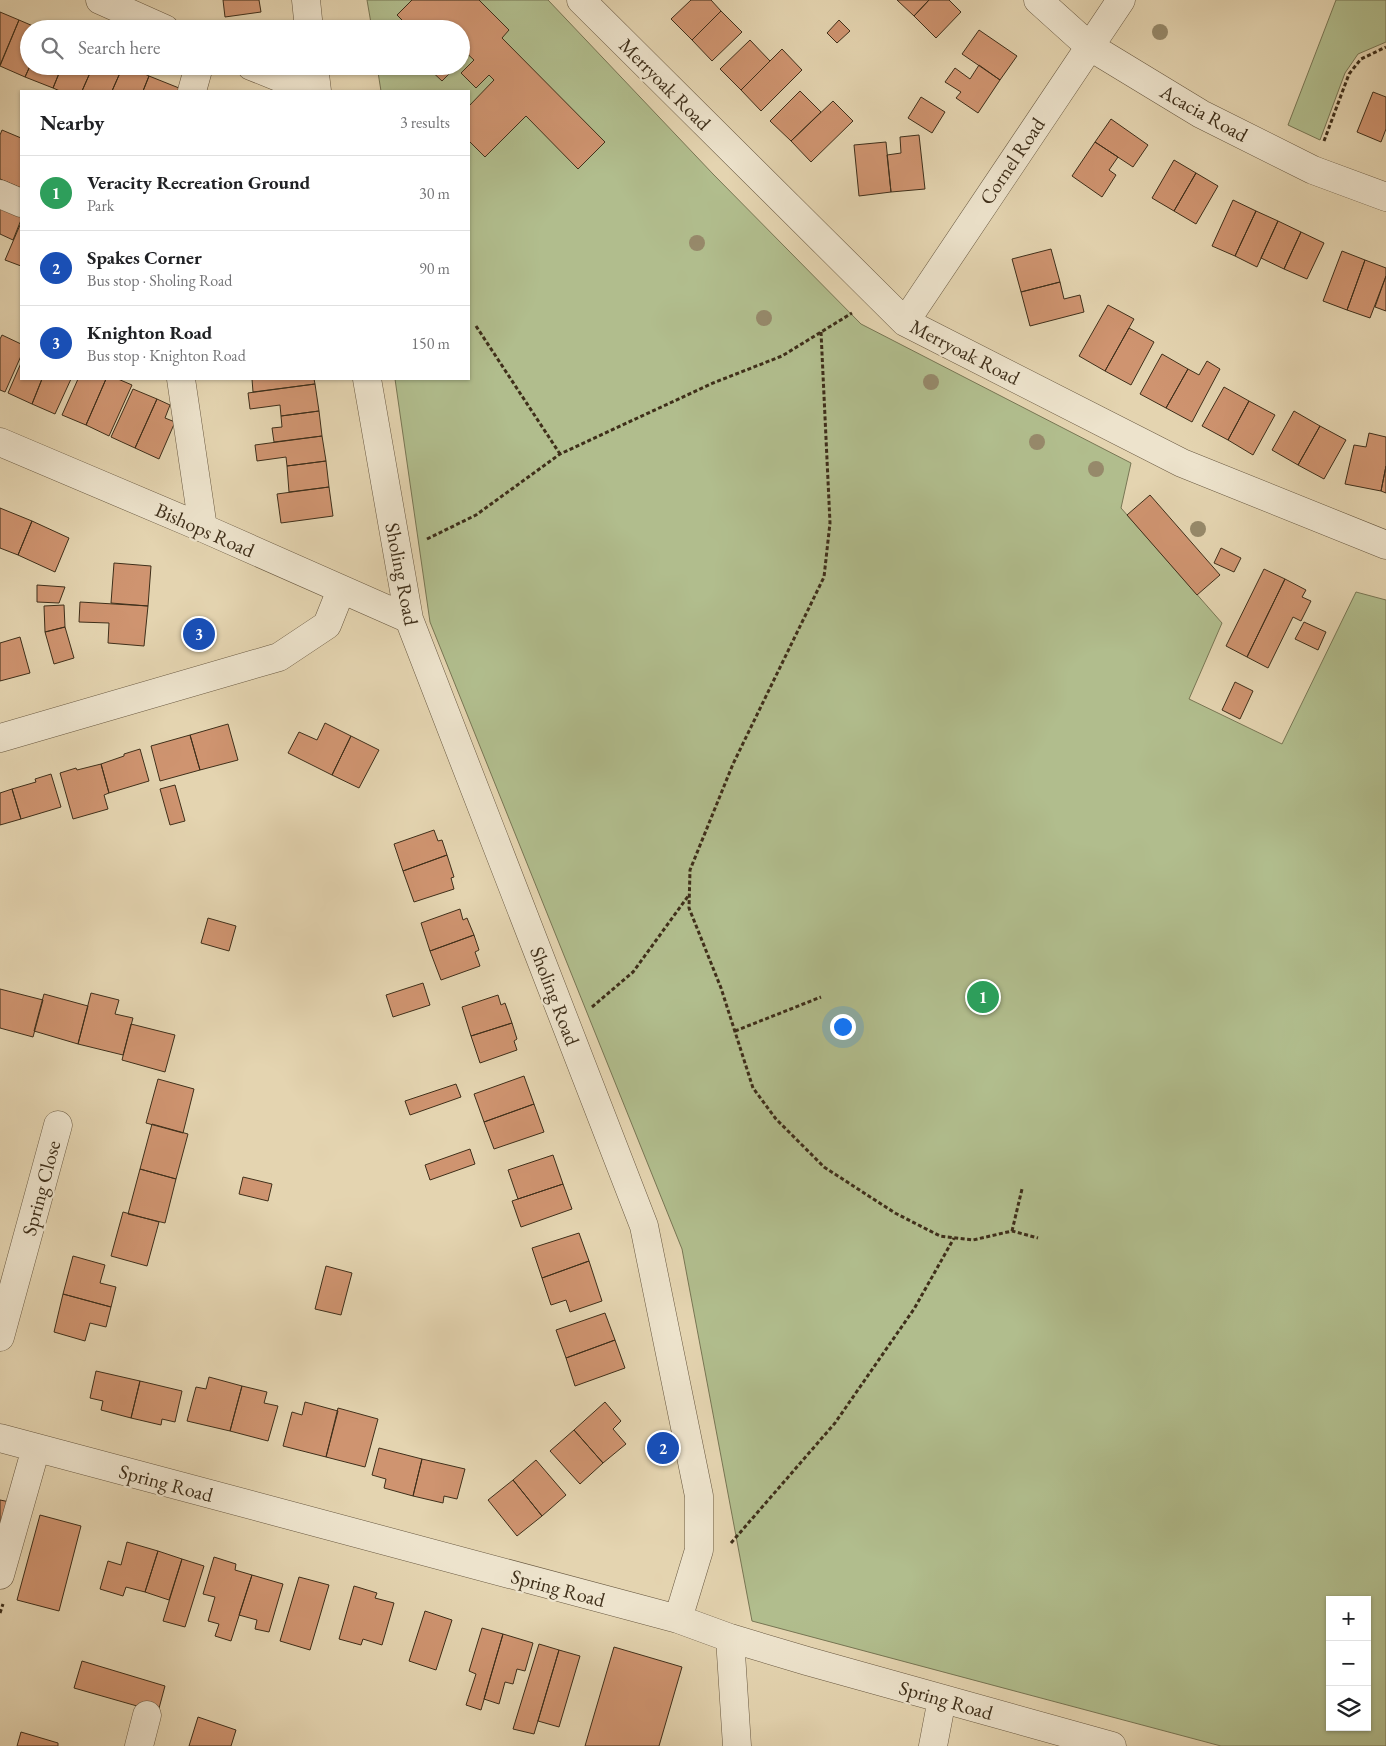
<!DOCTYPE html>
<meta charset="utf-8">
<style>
body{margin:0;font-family:"EB Garamond",serif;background:#f2f2f2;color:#202124}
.controls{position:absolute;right:15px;bottom:15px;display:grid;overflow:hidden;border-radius:0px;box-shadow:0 1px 4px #0004}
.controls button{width:45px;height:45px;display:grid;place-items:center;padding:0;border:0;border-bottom:1px solid #e0e0e0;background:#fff;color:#202124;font:25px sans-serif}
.you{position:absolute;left:842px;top:1026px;width:18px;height:18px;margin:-12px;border:4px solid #fff;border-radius:50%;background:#1a73e8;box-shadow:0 0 0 8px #1a73e833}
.badge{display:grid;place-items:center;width:32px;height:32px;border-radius:50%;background:#7c3aed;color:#fff;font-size:16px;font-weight:700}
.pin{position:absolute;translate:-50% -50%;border:2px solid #fff;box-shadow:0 1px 5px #0006}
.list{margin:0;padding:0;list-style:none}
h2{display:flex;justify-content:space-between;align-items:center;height:65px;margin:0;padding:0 20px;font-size:21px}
h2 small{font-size:16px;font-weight:400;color:#757577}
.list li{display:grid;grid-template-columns:32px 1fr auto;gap:15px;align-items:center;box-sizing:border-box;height:75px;padding:0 20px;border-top:1px solid #e0e0e0}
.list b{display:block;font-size:19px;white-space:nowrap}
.list p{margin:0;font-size:16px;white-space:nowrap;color:#757577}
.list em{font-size:16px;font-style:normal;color:#757577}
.icon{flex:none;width:28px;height:28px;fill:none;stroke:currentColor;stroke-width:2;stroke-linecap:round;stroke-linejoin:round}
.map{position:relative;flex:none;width:1386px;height:1746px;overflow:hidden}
.search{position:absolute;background:#fff;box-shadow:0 1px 4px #0004;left:20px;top:20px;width:450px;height:55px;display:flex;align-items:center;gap:12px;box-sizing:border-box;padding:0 18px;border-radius:28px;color:#757577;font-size:19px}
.panel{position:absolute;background:#fff;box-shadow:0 1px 4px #0004;left:20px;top:90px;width:450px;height:290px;border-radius:0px}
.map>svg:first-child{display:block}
</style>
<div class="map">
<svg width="1386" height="1746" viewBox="0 0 1386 1746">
<rect width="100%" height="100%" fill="#e4d4b0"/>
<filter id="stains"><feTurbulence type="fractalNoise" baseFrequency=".004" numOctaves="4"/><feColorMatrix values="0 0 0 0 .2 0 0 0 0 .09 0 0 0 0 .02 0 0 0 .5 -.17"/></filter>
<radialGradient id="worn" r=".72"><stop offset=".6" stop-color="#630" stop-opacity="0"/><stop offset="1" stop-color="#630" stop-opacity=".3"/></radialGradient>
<!-- green -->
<path fill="#b1bd8d" stroke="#787654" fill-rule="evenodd" d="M367 0H548L713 174 861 324 1131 463 1121 508 1222 623 1189 699 1282 744 1356 592 1386 600V1746H1221L752 1621 682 1249 430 622 395 379H469V91H381L377 66H461V29H372ZM1330 1600H1367V1727H1330Z
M1336 0H1386V42L1358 54 1345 73 1320 140 1288 125Z"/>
<!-- building -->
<path fill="#cf9470" stroke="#3f2f1a" d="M223 0H259L261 12 225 17Z
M412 0H479L509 30 502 38 605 142 578 169 526 116 485 157 469 141V106L494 80 489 75 476 88 461 73 474 60 461 48V29H411L397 15Z
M691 0H711L721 11 692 40 671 19Z
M897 0H929L914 16Z
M929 0H949L961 12 936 38 914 16Z
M721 11 742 32 712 61 692 40Z
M0 12 19 20 0 65Z
M19 20 40 29H29V66H30L25 77 0 66Z
M839 20 850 31 837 43 827 33Z
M979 30 1017 56 1000 80 962 54Z
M750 40 770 61 741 90 720 69Z
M782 49 802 70 761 111 741 90Z
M979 65 1000 80 978 113 956 98 961 92 945 82 955 68 970 79Z
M30 66H62L53 88 25 77Z
M62 66H93L82 91H60L53 88Z
M93 66H123L112 91H82Z
M123 66H128L149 76 143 91H112Z
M426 66H457L442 81Z
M149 76 179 88 178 91H143Z
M800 91 821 112 791 141 770 121Z
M1373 92 1386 97V129L1381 142 1357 132Z
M921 97 945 112 932 133 908 118Z
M833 101 853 121 811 162 791 141Z
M1111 119 1148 145 1133 167 1095 142Z
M2 130 21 138V188L0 179V135Z
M919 135 925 189 891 192 887 155 901 153 900 137Z
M886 142 891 192 859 196 854 145Z
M1095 142 1118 157 1109 170 1116 175 1102 197 1072 176Z
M1174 160 1196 173 1174 211 1152 198Z
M1196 173 1218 186 1196 224 1174 211Z
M1233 200 1256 211 1235 256 1212 246Z
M0 208 21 217V220L13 240 0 234Z
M1256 211 1278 221 1257 267 1235 256Z
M1278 221 1301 232 1284 269 1261 258Z
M20 225 21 226V266L5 260Z
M1301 232 1324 243 1307 279 1284 269Z
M1051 249 1060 282 1021 292 1012 259Z
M1342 251 1365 260 1347 310 1323 301Z
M1365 260 1386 268V276L1370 318 1347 310Z
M1386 276V311L1375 307Z
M1060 282 1064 299 1080 295 1084 312 1030 326 1021 292Z
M1108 305 1134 319 1105 371 1079 356Z
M1129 328 1154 342 1131 385 1105 371Z
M2 335 21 344V356L5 392 0 390V339Z
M1162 354 1188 369 1166 408 1140 394Z
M1207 361 1220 369 1192 422 1166 408 1188 369 1199 375Z
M21 363V379H42L32 404 8 393Z
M42 379H71L55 414 32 404Z
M78 379H106L86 425 62 415Z
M106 379H118L132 385 109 436 86 425Z
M252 379H314L315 384 253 392Z
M315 384 319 411 281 416 280 405 250 409 248 393Z
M1224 387 1249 401 1228 440 1202 426Z
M133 389 157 399 135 448 111 437Z
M157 399 170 405 165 418 175 422 159 459 135 448Z
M1249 401 1275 415 1253 455 1228 440Z
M319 411 322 436 274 442 272 428 282 427 281 416Z
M1294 411 1320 426 1298 465 1272 450Z
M1320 426 1346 440 1324 479 1298 465Z
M1369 433 1386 437V466L1381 491 1345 484 1354 445 1366 447Z
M322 436 326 461 287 466 286 457 257 461 255 445Z
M326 461 329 487 289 492 287 466Z
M1386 466V493L1381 491Z
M329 487 333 516 281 523 277 494Z
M1150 495 1220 575 1197 595 1127 515Z
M0 508 32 521 18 555 0 548Z
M32 521 69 538 55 572 18 555Z
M1221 548 1241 558 1234 572 1214 563Z
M114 563 151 566 148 606 111 603Z
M1264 569 1285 579 1247 657 1226 646Z
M1285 579 1306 590 1302 597 1311 601 1301 621 1293 617 1268 668 1247 657Z
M37 585 65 587 59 603 37 602Z
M80 602 148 606 144 646 108 643 109 623 79 622Z
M64 605 65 627 45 632 44 606Z
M1304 622 1326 632 1318 650 1295 639Z
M65 627 74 658 54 664 45 632Z
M20 637 30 673 0 681V643Z
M1235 682 1253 691 1240 719 1222 710Z
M325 723 351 736 332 775 288 753 299 732 317 740Z
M228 724 238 760 200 770 190 735Z
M190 735 200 770 160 781 151 746Z
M351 736 379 750 359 788 332 775Z
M140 749 149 781 109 793 101 764 124 756V754Z
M101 764 109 793 104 795 108 809 73 819 60 773 76 768 77 770Z
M51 774 61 807 21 819 12 789 36 782 35 779Z
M175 785 185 821 170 825 160 789Z
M12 789 21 819 0 825V793Z
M434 830 438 841 442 840 447 855 403 871 394 844Z
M447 855 454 877 451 878 454 889 414 902 403 871Z
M460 909 463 920 467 918 474 935 430 951 421 923Z
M208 918 236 926 229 951 201 943Z
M474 935 479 950 475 952 480 966 441 980 430 951Z
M423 983 430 1005 393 1017 386 995Z
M0 989 43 1000 33 1037 0 1028Z
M91 993 119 1000 115 1014 133 1018 123 1055 78 1044Z
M44 994 88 1006 78 1044 34 1031Z
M498 995 501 1005 505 1003 512 1023 471 1036 462 1007Z
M512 1023 517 1039 514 1041 517 1050 480 1063 471 1036Z
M131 1024 175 1035 165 1072 122 1060Z
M524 1076 534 1104 484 1122 474 1094Z
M158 1079 194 1089 183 1133 146 1123Z
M456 1084 461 1097 410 1115 405 1101Z
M534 1104 544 1132 494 1149 484 1122Z
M152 1124 188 1134 176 1179 140 1169Z
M470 1149 475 1164 430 1180 425 1165Z
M553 1155 563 1184 518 1199 508 1170Z
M140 1169 176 1179 165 1223 128 1214Z
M243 1177 272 1184 268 1201 239 1194Z
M563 1184 572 1209 521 1227 512 1201Z
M123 1212 159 1222 147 1266 111 1256Z
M579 1233 589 1261 542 1278 532 1248Z
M73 1256 105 1265 100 1283 116 1287 111 1307 63 1294Z
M589 1261 602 1301 570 1312 566 1300 551 1305 542 1278Z
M326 1266 352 1273 341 1315 315 1309Z
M63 1294 111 1307 106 1327 90 1323 85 1341 54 1332Z
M605 1313 615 1340 566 1358 556 1330Z
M615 1340 625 1368 575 1386 566 1358Z
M96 1371 140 1381 131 1418 101 1410 103 1401 90 1398Z
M209 1377 242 1386 230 1431 187 1421 196 1387 206 1389Z
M140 1381 182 1391 175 1422 162 1419 161 1425 131 1418Z
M242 1386 267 1392 264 1403 278 1406 268 1441 230 1431Z
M305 1402 338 1411 326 1457 283 1446 292 1412 302 1415Z
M605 1402 621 1421 613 1429 626 1444 603 1463 574 1430Z
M338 1408 378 1419 365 1467 326 1457Z
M574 1430 603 1463 580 1484 550 1451Z
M379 1448 422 1459 413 1496 384 1488 386 1479 372 1475Z
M422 1459 465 1469 457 1499 444 1496 443 1503 413 1496Z
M536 1460 566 1495 542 1516 513 1480Z
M513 1480 542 1516 517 1536 488 1500Z
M0 1500 10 1502 0 1541Z
M40 1515 81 1526 59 1611 17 1600Z
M127 1542 158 1551 145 1592 126 1587 123 1596 100 1589 108 1561 121 1565Z
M158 1551 182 1559 169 1600 145 1592Z
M214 1557 236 1564 235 1570 252 1575 231 1641 215 1636 219 1624 208 1621 215 1597 203 1594Z
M182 1559 204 1566 185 1627 163 1621Z
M252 1575 283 1584 269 1632 255 1629 257 1620 239 1615Z
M299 1577 329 1585 310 1650 280 1641Z
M354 1586 377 1593 375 1598 394 1603 382 1645 363 1639 361 1645 339 1639Z
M425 1611 452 1620 436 1670 409 1661Z
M482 1628 503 1634 481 1710 466 1705 476 1674 469 1671Z
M503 1634 533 1643 525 1671 517 1669 513 1684 505 1682 499 1704 484 1699Z
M539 1644 559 1650 534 1734 513 1729Z
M614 1647 682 1667 659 1746H585Z
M559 1650 580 1656 559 1727 538 1721Z
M82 1661 165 1686 158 1712 74 1688Z
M198 1717 236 1730 231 1746H189Z
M21 1732 58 1743V1746H17Z"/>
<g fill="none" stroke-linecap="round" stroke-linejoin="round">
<!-- minor casing -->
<g stroke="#685840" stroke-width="29">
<path id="minor" d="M100 0 165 29
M306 0 309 29
M581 0 905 322 1182 463 1386 545
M1038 0 1089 46 1201 114 1313 170 1386 197
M251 66 313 91
M314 66 317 91
M192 91 199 66
M0 194 21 203
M905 322 1121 0
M181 379 203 528
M367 379 409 619 644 1226 699 1496V1550L678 1619
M0 442 203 528 409 619
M0 738 279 657 327 625 341 590
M0 1337 58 1125
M0 1438 678 1619 730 1638 807 1661 1112 1746
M0 1575 36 1448
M730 1638 737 1746
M139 1746 147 1715
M933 1746 942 1699"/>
</g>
<!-- path -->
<path stroke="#3f2f1a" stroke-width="3" stroke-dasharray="4 2.5" stroke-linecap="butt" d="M1324 141 1349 74 1361 59 1386 47
M476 326 560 454
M821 332 830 523 824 577 733 764 690 870 689 908 721 988 753 1088 776 1119 824 1167 895 1213 940 1236 973 1240 1012 1231 1038 1238
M427 539 476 515 560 454 713 383 782 356 852 313
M592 1007 633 972 689 895
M735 1031 821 997
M1012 1231 1022 1189
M731 1543 835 1423 914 1309 954 1238
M0 1613 3 1604"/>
<!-- minor -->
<use href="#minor" stroke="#ede3cc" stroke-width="28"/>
</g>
<!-- trees -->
<g fill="#96896a">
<circle cx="1160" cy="32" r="8"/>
<circle cx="697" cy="243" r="8"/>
<circle cx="764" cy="318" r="8"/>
<circle cx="931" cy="382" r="8"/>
<circle cx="1037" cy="442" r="8"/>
<circle cx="1096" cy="469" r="8"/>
<circle cx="1198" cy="529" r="8"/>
</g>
<g text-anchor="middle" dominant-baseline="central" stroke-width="4.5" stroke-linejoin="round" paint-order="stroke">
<!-- street labels -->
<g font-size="20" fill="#3f2f1a" stroke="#ede3cc">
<text transform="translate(665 84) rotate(45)">Merryoak Road</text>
<text transform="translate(1204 113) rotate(29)">Acacia Road</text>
<text transform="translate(1012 161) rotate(-56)">Cornel Road</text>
<text transform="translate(965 352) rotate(27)">Merryoak Road</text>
<text transform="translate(205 530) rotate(24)">Bishops Road</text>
<text transform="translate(402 574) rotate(79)">Sholing Road</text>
<text transform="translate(555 996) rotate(69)">Sholing Road</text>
<text transform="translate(41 1188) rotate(-75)">Spring Close</text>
<text transform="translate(166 1483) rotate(15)">Spring Road</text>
<text transform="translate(558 1588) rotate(15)">Spring Road</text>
<text transform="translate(946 1700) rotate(16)">Spring Road</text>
</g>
</g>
<rect width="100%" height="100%" filter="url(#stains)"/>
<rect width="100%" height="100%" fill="url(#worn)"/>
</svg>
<div class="controls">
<button>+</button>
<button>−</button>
<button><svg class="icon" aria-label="layers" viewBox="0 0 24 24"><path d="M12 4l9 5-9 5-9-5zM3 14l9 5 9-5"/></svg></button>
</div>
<div class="you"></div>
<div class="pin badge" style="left:983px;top:997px;background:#2e9e5b">1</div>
<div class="pin badge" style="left:663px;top:1448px;background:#1a4fb4">2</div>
<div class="pin badge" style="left:199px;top:634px;background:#1a4fb4">3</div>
<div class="search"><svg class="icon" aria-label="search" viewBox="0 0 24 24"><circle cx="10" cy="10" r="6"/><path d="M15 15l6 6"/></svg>Search here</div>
<section class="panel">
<h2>Nearby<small>3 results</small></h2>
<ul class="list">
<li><span class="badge" style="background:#2e9e5b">1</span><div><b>Veracity Recreation Ground</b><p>Park</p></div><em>30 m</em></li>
<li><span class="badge" style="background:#1a4fb4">2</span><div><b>Spakes Corner</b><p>Bus stop · Sholing Road</p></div><em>90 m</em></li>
<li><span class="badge" style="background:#1a4fb4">3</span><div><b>Knighton Road</b><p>Bus stop · Knighton Road</p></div><em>150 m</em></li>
</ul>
</section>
</div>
